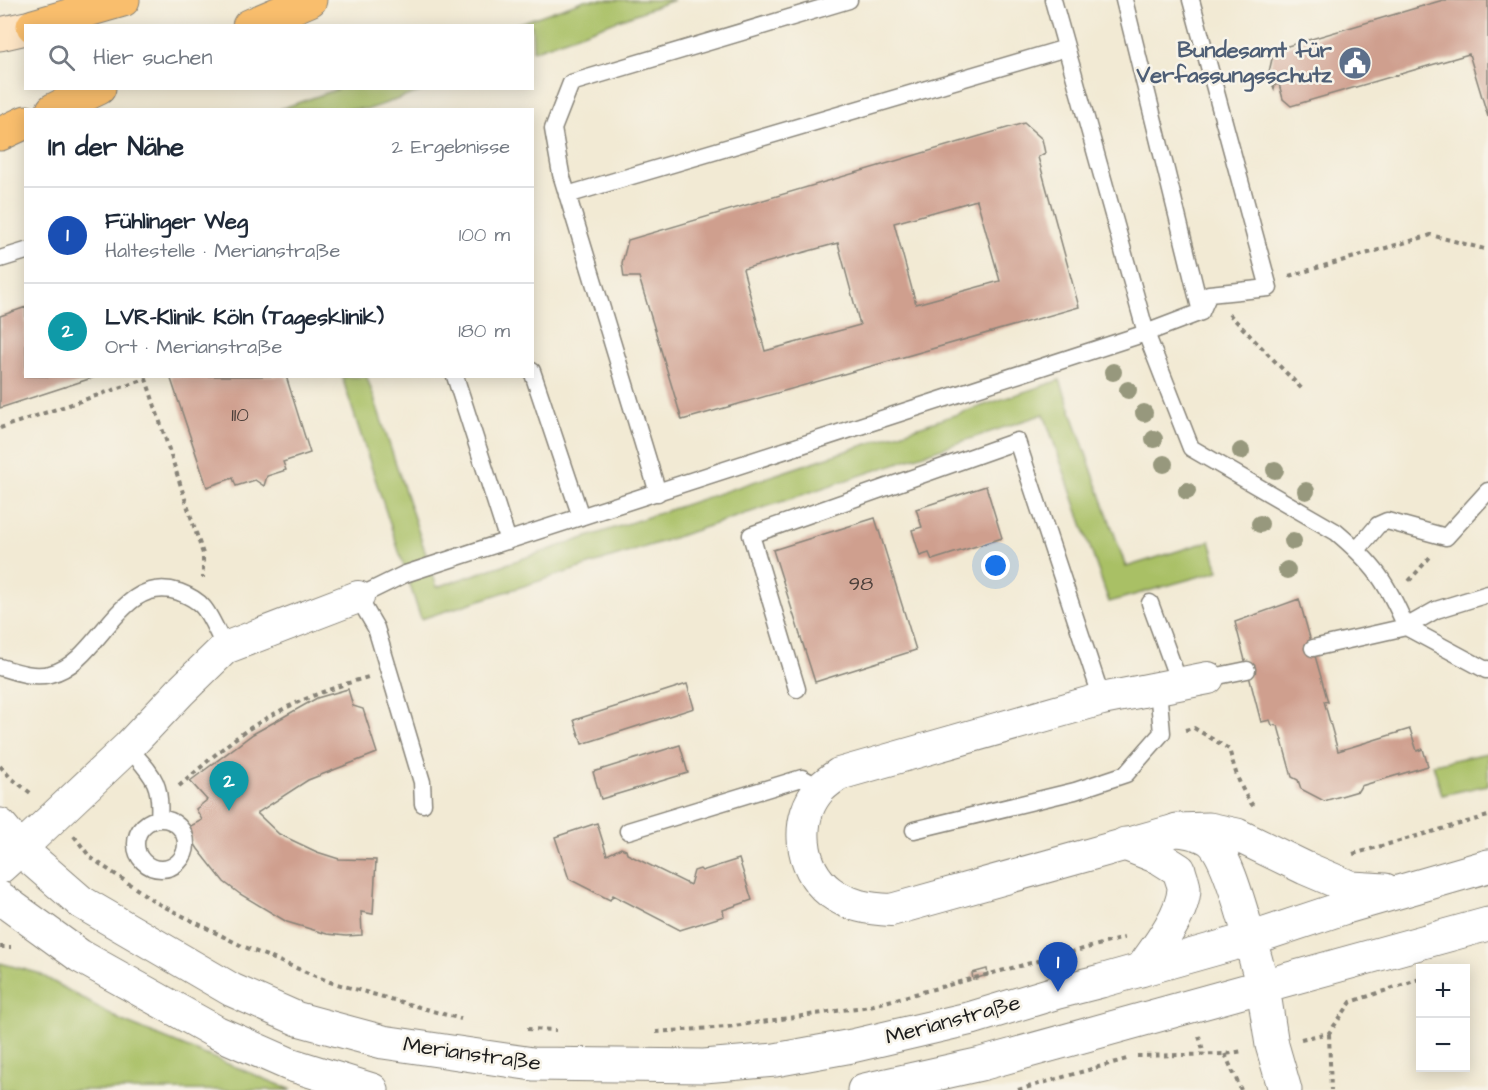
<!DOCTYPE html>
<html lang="de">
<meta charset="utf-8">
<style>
body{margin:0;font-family:"Architects Daughter",sans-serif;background:#f2f2f3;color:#1f2937}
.controls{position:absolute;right:18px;bottom:18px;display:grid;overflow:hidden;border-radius:0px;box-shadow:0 3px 15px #0003}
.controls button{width:54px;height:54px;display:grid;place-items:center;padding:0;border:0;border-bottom:2px solid #e0e1e3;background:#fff;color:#1f2937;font:30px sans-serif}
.you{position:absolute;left:996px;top:566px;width:21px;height:21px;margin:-15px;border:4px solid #fff;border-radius:50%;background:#1a73e8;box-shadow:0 0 0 9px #1a73e833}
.badge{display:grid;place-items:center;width:39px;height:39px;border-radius:50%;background:#b45309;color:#fff;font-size:20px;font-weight:700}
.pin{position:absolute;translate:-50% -50px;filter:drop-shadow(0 2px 3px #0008)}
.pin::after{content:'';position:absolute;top:32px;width:21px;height:18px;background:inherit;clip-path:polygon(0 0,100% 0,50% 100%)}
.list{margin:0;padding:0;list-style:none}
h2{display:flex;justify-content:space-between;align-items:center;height:78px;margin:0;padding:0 24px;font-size:26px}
h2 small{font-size:20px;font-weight:400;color:#747a83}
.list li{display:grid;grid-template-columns:39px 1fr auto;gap:18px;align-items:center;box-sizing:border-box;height:96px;padding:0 24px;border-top:2px solid #e0e1e3}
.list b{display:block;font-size:22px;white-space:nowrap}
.list p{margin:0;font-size:20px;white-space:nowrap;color:#747a83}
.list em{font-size:20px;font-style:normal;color:#747a83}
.icon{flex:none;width:33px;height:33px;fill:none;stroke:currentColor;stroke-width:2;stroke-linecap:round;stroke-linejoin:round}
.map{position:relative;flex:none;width:1488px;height:1090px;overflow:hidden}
.search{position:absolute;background:#fff;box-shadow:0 3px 15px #0003;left:24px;top:24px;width:510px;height:66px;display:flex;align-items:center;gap:15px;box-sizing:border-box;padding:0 21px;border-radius:0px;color:#747a83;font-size:22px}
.panel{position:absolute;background:#fff;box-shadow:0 3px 15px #0003;left:24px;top:108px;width:510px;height:270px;border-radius:0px}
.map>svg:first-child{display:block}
</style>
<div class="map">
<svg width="1488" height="1090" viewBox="0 0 1488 1090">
<rect width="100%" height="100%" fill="#f7f3e8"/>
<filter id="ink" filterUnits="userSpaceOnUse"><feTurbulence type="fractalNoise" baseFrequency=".0167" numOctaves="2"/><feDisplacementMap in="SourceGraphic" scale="12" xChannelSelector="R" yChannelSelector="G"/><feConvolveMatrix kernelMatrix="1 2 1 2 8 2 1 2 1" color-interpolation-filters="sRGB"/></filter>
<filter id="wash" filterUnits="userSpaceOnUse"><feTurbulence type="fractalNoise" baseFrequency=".008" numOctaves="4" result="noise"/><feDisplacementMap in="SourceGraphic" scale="24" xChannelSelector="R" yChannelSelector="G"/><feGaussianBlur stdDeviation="1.35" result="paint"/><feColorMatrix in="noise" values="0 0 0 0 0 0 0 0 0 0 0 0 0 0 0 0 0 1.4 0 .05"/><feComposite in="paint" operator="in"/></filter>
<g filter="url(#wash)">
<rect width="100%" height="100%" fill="#f2ead4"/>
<!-- green -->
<path fill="#a9c065" stroke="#626e40" stroke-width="1.5" d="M585 0H674L533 51 532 26 514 25Z
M338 89 339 88 428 89 369 109H280Z
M342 377H367L437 587 1060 380 1126 567 1210 541 1219 571 1109 602 1044 414 661 542 421 619Z
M1488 753V785L1442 795 1433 764Z
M0 963 38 973 122 1021 292 1090H0Z"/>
<g id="blocks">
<!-- building -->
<path fill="#cf9f8e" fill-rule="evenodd" d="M1443 0H1488V117L1469 54 1291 106 1283 99 1279 84 1275 85 1274 89 1269 72 1274 50Z
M1024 123 1042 139 1045 153 1038 157 1079 307 682 420 639 277H624L622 263 628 240ZM977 200 1000 281 916 304 894 223ZM838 243 860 325 765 351 743 269Z
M26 307V376L95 377 0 408V316Z
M170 376H286L310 453 283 462 286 470 267 476 264 486 255 480 236 486 233 478 207 487Z
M986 486 1002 538 932 560 929 553 920 556 912 530 922 527 916 509Z
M875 518 916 650 815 682 773 550Z
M1299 599 1328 702 1324 701 1338 751 1410 729 1417 751 1423 749 1428 766 1361 786 1358 791 1324 801 1301 789 1298 780 1292 777 1278 726 1272 725 1270 720 1261 722 1235 622Z
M687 684 694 708 582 744 574 720Z
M348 689 353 706 363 709 377 753 308 780 257 813 279 834 317 852 339 859 376 860 373 914 361 912 362 935 346 936 327 934 287 922 240 894 224 882 198 849 185 829 202 820 196 809 207 800 190 781 253 734 317 698Z
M680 745 688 773 601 799 593 772Z
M597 823 607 855 621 848 626 850 627 854 690 885 694 871 700 869 702 871 739 859 752 900 723 910 724 916 680 930 613 895 610 900 569 879 555 837Z
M987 969 988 975 973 979 972 973Z"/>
</g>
</g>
<g filter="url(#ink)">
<use href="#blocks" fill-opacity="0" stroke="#878378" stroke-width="1.5"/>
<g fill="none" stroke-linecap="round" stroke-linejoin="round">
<!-- service casing -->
<g stroke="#878378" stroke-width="19">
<path id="service" d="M1053 0 1146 333 1191 448 1336 532C1374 564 1387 582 1406 627L1436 610 1488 594
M1124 0 1201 312
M567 195 1066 48
M0 259 26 251
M532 371 581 517
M455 376 508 541
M658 493 561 174 553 129 571 83 849 0
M1357 550 1378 525 1387 521 1446 537 1488 491
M1150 603 1180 685
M1313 648 1406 627 1486 670 1488 669
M0 667C16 672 33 678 50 674 100 663 119 572 179 592 187 595 198 601 203 607 211 616 219 636 225 648
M1208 678 1247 670
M797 689 751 535 1017 441 1102 699
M128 747C151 774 162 781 159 818
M423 804 422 782 376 628 358 597 405 574 1146 333 1201 312 1209 294 1269 288 1191 0
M136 844a25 25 0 1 1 50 0a25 25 0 1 1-50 0Z
M914 830 1075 791 1126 774 1162 733 1158 689
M628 831 802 778 821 788"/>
</g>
<!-- minor casing -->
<g stroke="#878378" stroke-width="34">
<path id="minor" d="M1208 678 1102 699 839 774C833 778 826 783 821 788 794 817 799 868 830 892 849 906 869 909 891 910L1177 830C1188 832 1199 833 1208 839 1227 851 1243 917 1250 939
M20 849 128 747 181 691 225 648 358 597"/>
</g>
<!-- tertiary casing -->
<g stroke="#878378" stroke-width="35">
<path id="tertiary" d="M0 825 20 849 81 902 232 990 298 1019 383 1042 533 1064 704 1066 775 1060 852 1046 972 1018 1058 992 1101 981 1250 939 1343 908 1488 866
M1177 830 1209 829 1237 835 1305 868 1352 888 1385 890
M1125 844 1160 858 1179 870C1180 876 1184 883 1184 889 1183 915 1156 949 1141 970
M0 867 20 849
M0 898 80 956 216 1032 289 1064 372 1090
M1250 939 1263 987 1272 1045 1285 1090
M864 1090 981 1064 1488 924"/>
</g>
<!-- secondary casing -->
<g stroke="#878378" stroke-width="35">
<path id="secondary" d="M0 34 26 28"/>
</g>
<!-- trunk casing -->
<g stroke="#878378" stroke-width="35">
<path id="trunk" d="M33 26 123 0
M249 26 310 0
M53 110 99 88
M0 134 26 122"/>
</g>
<!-- path -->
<path stroke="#878378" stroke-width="4" stroke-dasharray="4.5 4.5" stroke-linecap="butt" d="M1289 276 1431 235 1488 250
M1229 314 1302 389
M0 428 146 379 203 554V578
M1409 581 1430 557
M1185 730 1194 728 1229 749C1235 770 1240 791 1255 808
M0 766 10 777 33 795
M179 786C197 771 214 755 232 741 272 710 320 691 368 677
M74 836 90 857 157 903 240 945 330 982 461 1019
M1353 854 1488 816
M0 947H11
M527 1029 556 1030
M656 1032 727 1027 870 1006 1124 938
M1329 1034 1331 1090
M1199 1036 1204 1054
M1301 1039 1329 1033 1351 1002 1420 979
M1225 1054 1241 1090
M1137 1056 1225 1054 1243 1051
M1018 1090 1130 1058"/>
<!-- service -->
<use href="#service" stroke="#fff" stroke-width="16"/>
<!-- minor -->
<use href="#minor" stroke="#fff" stroke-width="32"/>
<!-- tertiary -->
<use href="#tertiary" stroke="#fff" stroke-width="33"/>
<!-- secondary -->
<use href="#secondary" stroke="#fde5c5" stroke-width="33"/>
<!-- trunk -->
<use href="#trunk" stroke="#f9be6d" stroke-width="33"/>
</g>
<!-- trees -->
<g fill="#97987d">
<circle cx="1113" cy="372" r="9"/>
<circle cx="1128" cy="390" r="9"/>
<circle cx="1144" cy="413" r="9"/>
<circle cx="1154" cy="439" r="9"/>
<circle cx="1241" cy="451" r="9"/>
<circle cx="1164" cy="464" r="9"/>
<circle cx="1275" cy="470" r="9"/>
<circle cx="1187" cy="491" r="9"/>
<circle cx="1306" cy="491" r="9"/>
<circle cx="1260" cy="524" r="9"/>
<circle cx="1293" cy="541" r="9"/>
<circle cx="1287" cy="570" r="9"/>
</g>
</g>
<!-- icons -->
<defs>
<g id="civic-disc" transform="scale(1.725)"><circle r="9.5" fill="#5c6f8a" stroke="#f7f3e8"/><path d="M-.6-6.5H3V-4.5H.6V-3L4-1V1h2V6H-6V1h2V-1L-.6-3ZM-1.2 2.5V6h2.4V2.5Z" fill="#fff"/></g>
</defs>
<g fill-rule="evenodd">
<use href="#civic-disc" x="1355" y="63"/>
</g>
<g text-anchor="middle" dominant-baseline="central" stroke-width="5" stroke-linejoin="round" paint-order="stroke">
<!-- number labels -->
<g font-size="20" fill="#493d38">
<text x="240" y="415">110</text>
<text x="861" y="584">98</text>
</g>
<!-- service labels -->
<g font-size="22" font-weight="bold" fill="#4e5e75" stroke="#f7f3e8" text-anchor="end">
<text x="1332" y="50">Bundesamt für<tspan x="1332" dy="25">Verfassungsschutz</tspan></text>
</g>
<!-- street labels -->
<g font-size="22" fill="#1c1c1c" stroke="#f7f3e8">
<text transform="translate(953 1020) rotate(-15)">Merianstraße</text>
<text transform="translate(472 1054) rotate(8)">Merianstraße</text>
</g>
</g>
</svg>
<div class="controls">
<button>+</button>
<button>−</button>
</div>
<div class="you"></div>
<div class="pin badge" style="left:1058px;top:992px;background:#1a4fb4">1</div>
<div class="pin badge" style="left:229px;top:811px;background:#0f9aa8">2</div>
<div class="search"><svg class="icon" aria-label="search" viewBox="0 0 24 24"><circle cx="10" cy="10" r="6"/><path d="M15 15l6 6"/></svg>Hier suchen</div>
<section class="panel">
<h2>In der Nähe<small>2 Ergebnisse</small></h2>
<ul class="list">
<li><span class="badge" style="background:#1a4fb4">1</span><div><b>Fühlinger Weg</b><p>Haltestelle · Merianstraße</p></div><em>100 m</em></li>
<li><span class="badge" style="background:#0f9aa8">2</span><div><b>LVR-Klinik Köln (Tagesklinik)</b><p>Ort · Merianstraße</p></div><em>180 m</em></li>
</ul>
</section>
</div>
